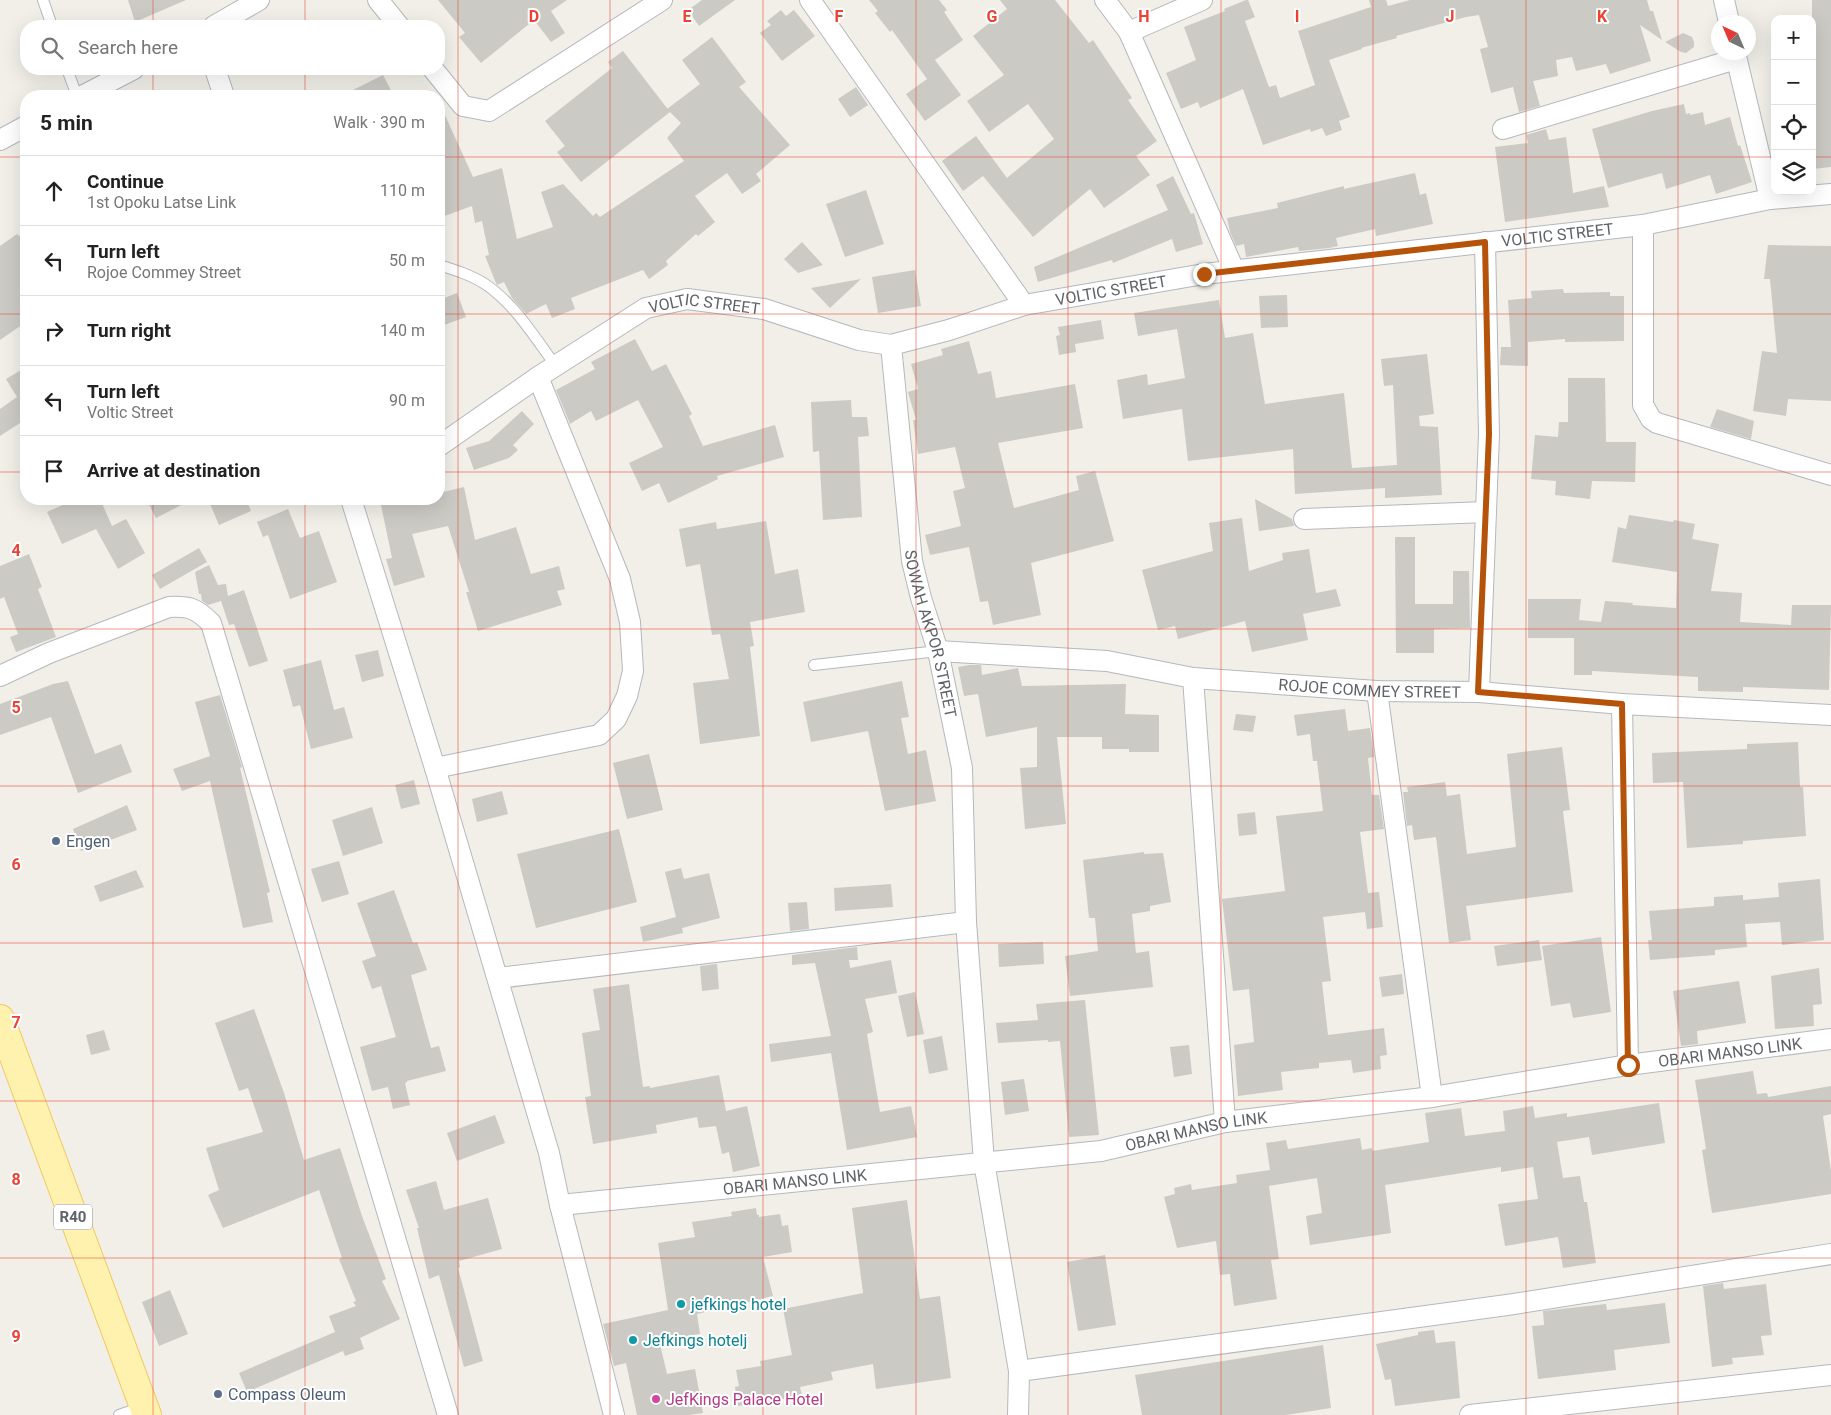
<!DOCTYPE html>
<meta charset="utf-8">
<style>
body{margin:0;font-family:Roboto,sans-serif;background:#f6f6f6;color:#222}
.controls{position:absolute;right:15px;top:15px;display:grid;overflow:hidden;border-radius:10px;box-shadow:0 5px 20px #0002}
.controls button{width:45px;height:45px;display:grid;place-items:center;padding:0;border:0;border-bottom:1px solid #e0e0e0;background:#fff;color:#222;font:25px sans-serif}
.compass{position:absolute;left:1711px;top:15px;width:45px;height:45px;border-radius:50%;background:#fff;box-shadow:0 5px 20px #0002;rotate:316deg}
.stop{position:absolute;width:15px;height:15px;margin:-11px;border:4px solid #b45309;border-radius:50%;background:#fff}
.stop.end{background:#b45309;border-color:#fff;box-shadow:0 1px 5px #0008}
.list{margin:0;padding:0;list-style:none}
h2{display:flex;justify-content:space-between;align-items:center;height:65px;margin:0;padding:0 20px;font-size:21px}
h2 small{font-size:16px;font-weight:400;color:#767676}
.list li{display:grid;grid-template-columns:32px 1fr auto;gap:15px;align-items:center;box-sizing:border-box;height:70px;padding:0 20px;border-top:1px solid #e0e0e0}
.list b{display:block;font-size:19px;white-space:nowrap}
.list p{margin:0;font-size:16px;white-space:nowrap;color:#767676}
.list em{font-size:16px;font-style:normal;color:#767676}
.icon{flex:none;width:28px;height:28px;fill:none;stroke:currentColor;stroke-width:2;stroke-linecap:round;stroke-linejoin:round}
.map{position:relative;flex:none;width:1831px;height:1415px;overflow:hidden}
.search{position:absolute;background:#fff;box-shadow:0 5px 20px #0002;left:20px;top:20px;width:425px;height:55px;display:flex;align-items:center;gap:12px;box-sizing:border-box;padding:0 18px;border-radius:20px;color:#767676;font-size:19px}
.panel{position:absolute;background:#fff;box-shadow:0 5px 20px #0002;left:20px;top:90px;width:425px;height:415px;border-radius:20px}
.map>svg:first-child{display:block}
</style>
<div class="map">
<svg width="1831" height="1415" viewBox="0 0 1831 1415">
<rect width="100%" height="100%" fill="#f1efe8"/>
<!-- building -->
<path fill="#cccac5" d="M128 0H186L135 22Z
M438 0H567L551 11 565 33 551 42 534 20 481 63 459 37 465 33Z
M702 0H735L699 26 688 10Z
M869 0H939L947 10 944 12 963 40 935 60 961 95 925 121 906 94 927 79 892 30 890 32 875 13 878 11Z
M1000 0H1055L1089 43 1093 40 1132 98 1128 100 1157 141 1136 156 1150 175 1104 208 1090 189 1033 237 983 176 963 191 942 161 976 136 1007 178 1054 139 1028 104 989 132 967 101 1004 75 973 36 1007 9Z
M1246 0H1248L1255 17 1245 21 1269 87 1276 85 1280 98 1315 85 1298 31 1371 7 1369 0H1386L1388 6 1410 0H1647L1650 11H1653L1662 40 1640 25 1651 61 1610 74 1606 64 1576 71 1572 57 1556 60 1558 76 1533 81 1540 106 1519 112 1513 87 1491 93 1480 49 1488 47 1479 15 1466 17 1396 36 1397 38 1361 48 1362 49 1329 60 1350 117 1339 121 1342 130 1326 136 1322 128 1311 132 1310 129 1263 145 1243 89 1200 108 1198 102 1181 109 1166 73 1196 60 1184 27 1225 11 1224 9Z
M1812 0H1831V167L1812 169Z
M781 10 786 16 794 10 815 36 782 61 760 33 771 25 767 21Z
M1683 33 1692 37 1694 42V47L1686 53 1681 52 1665 42Z
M712 37 746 82 739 87 790 145 756 174 761 181 742 194 727 173 695 196 715 222 698 236 696 234 666 261 668 265 649 279 643 270 571 298 575 309 552 318 546 304 526 314 512 298 504 282 497 285 496 283 485 256 489 255 482 221 475 223 472 206 439 218V102L473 177 502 168 517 239 553 227 541 192 563 184 593 216 596 213 600 217 684 161 667 138 681 123 667 109 700 84 682 60Z
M623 51 670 112 581 182 557 152 565 146 545 121 612 68 608 62Z
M383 75 394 96H341Z
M856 87 868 105 850 117 838 99Z
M1684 104 1686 114 1690 113V115L1703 112 1705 125 1730 117 1738 146 1740 145 1752 182 1716 194 1710 175 1666 189 1662 173 1608 188 1592 129 1652 111Z
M1546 129 1549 140 1566 137 1573 193 1604 186 1609 207 1505 222 1495 147 1528 143 1526 135Z
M1415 173 1420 195 1426 193 1433 224 1376 236 1375 229 1336 238 1338 246 1329 248 1299 251 1298 247 1246 257 1244 244 1236 246 1230 232 1227 218 1278 208 1277 203 1344 186V189Z
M1173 176 1191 214 1194 213 1203 244 1176 252 1172 239 1113 263 1112 260 1038 282 1034 267 1168 210 1156 185Z
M866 190 884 244 845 257 826 204Z
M26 231V322L0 340V246L17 234 19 236Z
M802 242 823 265 798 273 784 259Z
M1768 245 1831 246V401L1788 399 1786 416 1753 411 1762 351 1777 353 1770 279H1764Z
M915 270 921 306 878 313 872 277Z
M861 279 830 308 811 288Z
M1563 289 1564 293 1610 292V296H1624V341L1565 342V339L1528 342V366L1500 365 1501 347H1511L1508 300 1532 298 1531 291Z
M457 293 466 317 439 327V300Z
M1287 295 1288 327 1261 328 1259 296Z
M1219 300 1225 338 1253 333 1265 404 1344 393 1352 468 1397 465 1393 385 1384 386 1381 359 1427 354 1434 414 1419 416 1420 426 1438 427 1442 495 1385 498V488L1295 494 1293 449 1188 461 1182 409 1123 419 1117 380 1147 374 1148 385 1185 378 1177 329 1138 336 1134 313Z
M1101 320 1104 339 1075 344 1076 352 1059 355 1056 336 1060 335 1058 327Z
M635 339 652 371 666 364 692 414 689 416 703 446 775 425 784 457 717 476 718 479 668 503 659 483 642 491 629 463 663 447 638 400 596 421 591 411 570 424 556 390 595 369 591 362Z
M969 341 978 374 991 371 996 398 1075 384 1083 428 998 443 1014 508 1079 490 1076 476 1095 471 1114 541 1031 563 1041 615 993 625 988 601 980 602 969 547 930 555 925 535 961 526 953 491 965 488 955 447 918 454 913 420H916L908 392 918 389 911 364 943 355 941 349Z
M26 367V419L0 436V409L17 397 6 379Z
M1568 378H1605L1606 442H1636L1635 482 1592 481 1590 499 1555 495 1556 481 1531 479 1535 435 1558 437 1559 422H1568Z
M851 400 852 417H867L869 436 858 437 862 517 823 520 819 451 813 452 811 402Z
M1717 409 1754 421 1751 439 1710 427Z
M522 411 534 424 513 445 518 450 509 458 474 470 466 448 489 441Z
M464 487 475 540 516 527 531 574 559 566 565 589 557 591 562 605 478 631 466 592H469L448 526 412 534 425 577 394 586 386 559 392 558 381 505 410 499H439V493Z
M76 499H100L112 526 126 519 145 553 118 569 96 529 62 544 47 512Z
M146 499H193L156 518Z
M208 499H246L251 511 219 525Z
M1255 499 1292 519 1294 526 1259 531Z
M288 509 300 538 319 531 337 582 290 599 268 535 263 537 257 522Z
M1629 515 1673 522 1674 520 1695 524 1692 539 1719 544 1711 591 1742 593 1740 622 1791 625 1792 605H1831L1829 690 1743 687V692L1698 691V677L1592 671V675H1574V638H1528V599H1581L1579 620 1601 622 1605 601 1633 603 1632 605 1676 608 1677 572 1612 562 1618 527 1626 529Z
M1242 518 1249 571 1283 560 1282 553 1309 549 1316 593 1336 589 1341 606 1303 614 1308 640 1252 652 1245 621 1178 639 1175 626 1158 630 1142 570 1213 551 1209 523Z
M766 521 775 574 798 569 805 612 750 622 754 646 750 647 760 736 700 744 693 683 729 679 720 634 712 635 700 564 686 567 679 529 716 522 717 529Z
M1395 537H1415V604H1453V571H1469L1470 628 1434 629V653H1396Z
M199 548 207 562 160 589 152 575Z
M29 554 42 587 38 589 56 637 16 652 10 637 18 634 4 597 0 599V566Z
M209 565 218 585 226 584 228 596 244 590 268 661 249 667 234 624 229 625 221 601 208 605 202 601 201 594H199L195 572Z
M378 650 384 676 362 682 355 655Z
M321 660 334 710 344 707 353 738 311 749 300 705 293 707 283 670Z
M969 665H981L982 675 1018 668 1022 686 1126 684 1125 714 1159 715V752H1129V749H1102V737H1057L1066 824 1025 829 1020 768 1037 767V727L986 737 978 694 964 696 958 667Z
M68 681 95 754 121 744 132 772 78 793 51 717 0 735V704L53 684Z
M902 681 909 717 901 718 908 754 926 750 936 801 885 811 868 731 811 742 803 702Z
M220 695 242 767 240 768 270 892 267 893 273 922 243 928 210 781 182 791 173 769 210 756 195 702Z
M1345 709 1348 731 1370 728 1374 757 1368 758 1372 795H1379L1384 829 1360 832 1368 893 1379 892 1383 927 1367 929 1365 912 1323 917 1331 981 1322 982 1328 1035 1384 1028 1387 1055 1380 1056 1381 1069 1353 1073 1351 1060 1319 1063V1068L1281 1072 1283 1090 1238 1096 1234 1045 1254 1042 1249 989 1233 991 1222 899 1285 891 1276 816 1323 811 1317 761H1313L1310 734 1297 736 1294 715Z
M1236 714 1256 716 1253 732 1233 730Z
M1798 742 1800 787H1803L1806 836 1743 841V844L1687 848 1683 782 1653 783 1652 753 1747 749V744Z
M1562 747 1570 810 1563 811 1573 892 1466 906 1471 940 1449 943 1436 837 1414 840 1412 825 1407 826 1403 792H1408L1407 787 1445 782 1447 796 1460 794 1467 854 1516 847 1507 754Z
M649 754 663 810 627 819 613 763Z
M414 780 420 804 401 809 395 785Z
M502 791 508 814 477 822 472 799Z
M127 805 137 830 81 851 73 829Z
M372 807 383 843 343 856 332 820Z
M1255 812 1257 834 1239 836 1237 814Z
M619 829 637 902 536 928 517 854Z
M1144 852V854L1163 853 1171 902 1150 906V911L1132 914 1136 953 1149 951 1153 987 1070 996 1065 956 1098 951 1095 918H1089L1083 860Z
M339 861 349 894 322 902 311 869Z
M681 868 684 879 709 873 720 918 682 928 683 933 643 942 640 927 676 917 665 872Z
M136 870 144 887 100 902 94 886Z
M1820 879 1824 940 1782 945 1780 922 1745 924 1747 947 1715 950V955L1650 960 1648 940H1652L1649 911 1714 906V897L1743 895V900L1779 897 1778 883Z
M891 884 893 907 835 911 834 888Z
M394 890 413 943 417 942 427 970 411 975 431 1048 439 1046 446 1071 407 1081V1082L405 1083 410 1105 393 1109 388 1087 372 1091 360 1047 396 1037 381 986 372 989 362 961 376 956 357 903Z
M807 902 809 929 790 931 788 903Z
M1601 937 1611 1012 1573 1018 1570 1003 1551 1006 1542 946Z
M1539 940 1542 960 1497 966 1494 946Z
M1043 942 1044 964 999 967 998 944Z
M857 947 858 960H849L850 968 891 960 897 993 865 999 873 1032 867 1034 880 1112 911 1106 917 1137 847 1150 831 1053 771 1062 769 1044 831 1036 815 963 792 965V955Z
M717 964 719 989 702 991 700 966Z
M1819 968 1822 1004 1813 1005 1814 1026 1775 1029 1771 976Z
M1402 974 1404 994 1382 997 1379 977Z
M1739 981 1746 1023 1697 1031 1698 1044 1681 1046 1673 991Z
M629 984 643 1087 650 1086V1088L719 1075 726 1111 747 1106 760 1166 733 1172 729 1152 722 1154 716 1126 699 1128 697 1117 656 1125 657 1133 593 1144 585 1097 591 1096 582 1033 600 1030 593 989Z
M915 992 924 1034 907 1037 898 996Z
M1085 1000 1099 1135 1069 1137 1060 1041 1048 1042V1040L998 1043 996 1023 1038 1020 1036 1004Z
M254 1009 284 1093 304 1160 340 1148 362 1216 386 1279 382 1281 400 1319 360 1338 364 1349 345 1356 343 1351 247 1392 239 1373 335 1332 329 1316 356 1306 353 1302 356 1301 339 1259 342 1258 319 1190 223 1228 208 1195 219 1190 206 1148 263 1132 248 1088 239 1091 215 1023Z
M104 1030 110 1050 91 1055 86 1035Z
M942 1036 948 1070 929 1074 923 1040Z
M1189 1045 1192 1074 1174 1077 1170 1047Z
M1753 1071 1757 1094 1767 1093 1768 1097 1831 1086V1114L1823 1116 1831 1171V1194L1712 1213 1702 1150 1706 1149 1695 1080Z
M1024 1079 1029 1111 1005 1115 1001 1082Z
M1659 1103 1665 1143 1592 1155 1589 1137 1557 1142 1563 1178 1580 1176 1584 1202H1587L1596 1263 1563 1268 1558 1237 1505 1246 1498 1204 1538 1199 1533 1167 1501 1172V1167L1385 1185 1391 1233 1310 1245 1306 1216 1322 1213 1317 1178 1269 1186 1279 1259 1271 1260 1277 1299 1234 1306 1230 1274 1220 1275 1216 1241 1177 1248 1164 1197 1175 1194 1174 1188 1191 1184 1192 1190 1237 1183 1236 1175 1270 1170 1266 1143 1286 1140 1288 1149 1360 1138 1362 1150 1372 1148V1151L1429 1142 1425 1113 1461 1108 1465 1136 1505 1131 1503 1111 1533 1106 1535 1118 1567 1113V1117Z
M495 1115 505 1143 457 1161 447 1133Z
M436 1181 444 1210 488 1198 502 1249 459 1261 460 1267 458 1268 483 1361 464 1367 439 1275 429 1279 417 1228H419L406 1190Z
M907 1200 920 1299 940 1296 951 1378 876 1389 873 1364 831 1372 833 1380 800 1387 802 1396 738 1406 735 1387 739 1386 736 1370 761 1366 760 1361 792 1355 783 1309 863 1293 852 1208Z
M756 1208 757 1215H759V1217L780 1214 782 1226 788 1225 792 1252 763 1257 773 1296 697 1314 700 1334 659 1340 667 1374 695 1369 703 1413 689 1415H637L626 1363 614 1366 603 1324 668 1310 658 1243 695 1237 692 1222 732 1216 731 1212Z
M1105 1255 1116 1325 1078 1331 1067 1262Z
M1723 1283 1724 1289 1766 1284 1772 1335 1761 1336 1764 1355 1732 1358 1733 1364 1712 1367 1703 1286Z
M170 1290 188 1334 159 1346 142 1302Z
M1665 1303 1670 1343 1614 1350 1616 1370 1538 1379 1532 1326 1544 1325 1543 1311 1606 1304 1607 1310Z
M1434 1330 1436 1343 1455 1341 1460 1398 1395 1406 1391 1379 1385 1380 1376 1344 1418 1335V1332Z
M1323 1345 1331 1408 1286 1415H1142L1135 1375Z"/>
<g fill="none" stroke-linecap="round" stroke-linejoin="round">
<!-- service casing -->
<g stroke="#b5b8bc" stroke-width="12">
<path id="service" d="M43 0 52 26
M67 69 77 96
M439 265C455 270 471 275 485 284 515 304 535 338 556 366
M814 665 938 651
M119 1415 142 1407"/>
</g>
<!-- minor casing -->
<g stroke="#b5b8bc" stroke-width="22">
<g id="minor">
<path d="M378 0 399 26"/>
<path d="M810 0 1024 305"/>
<path d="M1105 0 1129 32"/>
<path d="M1202 0 1129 32 1234 270"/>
<path d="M1724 0 1729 22"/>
<path d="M214 26 259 0"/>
<path d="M1735 52 1770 199"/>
<path d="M215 69 224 96"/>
<path d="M433 69 463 106 489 111 662 0"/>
<path d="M82 96 134 69"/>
<path d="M1503 129 1736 59"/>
<path d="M0 140 26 126"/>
<path d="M1643 225V405L1651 419 1657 423 1831 475"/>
<path id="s1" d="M891 345 912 561 921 598 938 651 962 768 966 922 984 1162 1019 1371 1018 1415"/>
<path id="s2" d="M439 446 538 377 646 308 687 299 764 309 859 340 891 345 949 330 1024 305 1204 274 1643 225 1770 199 1831 194"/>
<path d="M351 499 435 768 549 1153 560 1205 614 1415"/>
<path d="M1304 519 1486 512"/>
<path id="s3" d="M938 651 1107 661 1193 678 1377 691 1479 692 1622 704 1831 715"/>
<path d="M0 676 49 653 169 607C189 606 196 608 211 623L448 1415"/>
<path d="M1193 678 1225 1122"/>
<path d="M1377 691 1432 1097"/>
<path d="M1479 692 1489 434 1485 242"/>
<path d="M1622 704 1628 1065"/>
<path d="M435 768 599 735 616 719 627 696 633 671 630 622 620 579 538 377"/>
<path d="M498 978 966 922"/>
<path id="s4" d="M560 1205 1101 1151 1225 1122 1432 1097 1628 1065 1831 1039"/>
<path d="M1019 1371 1507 1305 1831 1254"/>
<path d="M1470 1415 1831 1375"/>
</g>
</g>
<!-- primary casing -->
<g stroke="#f2c960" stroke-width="30">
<path id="primary" d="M0 1019 147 1415"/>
</g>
<!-- service -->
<use href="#service" stroke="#fff" stroke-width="10"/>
<!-- minor -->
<use href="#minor" stroke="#fff" stroke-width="20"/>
<!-- primary -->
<use href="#primary" stroke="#fff2af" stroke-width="28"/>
</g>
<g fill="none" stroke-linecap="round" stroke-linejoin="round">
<!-- route -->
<path stroke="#b45309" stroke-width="6" d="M1204 274 1485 242 1489 434 1478 692 1622 704 1628 1065"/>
</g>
<!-- grid -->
<path fill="none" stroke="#ea4335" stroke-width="1" stroke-opacity="0.55" d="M153 0V26M305 0V26M458 0V1415M610 0V1415M763 0V1415M916 0V1415M1068 0V1415M1221 0V1415M1373 0V1415M1526 0V1415M1678 0V1415M153 69V96M305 69V96M0 157H26M439 157H1775M1812 157H1831M0 314H26M439 314H1831M0 472H26M439 472H1831M153 499V1415M305 499V1415M0 629H1831M0 786H1831M0 943H1831M0 1101H1831M0 1258H1831"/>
<!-- markers -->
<g fill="#5c6f8a" stroke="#fff" stroke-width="2">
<circle cx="56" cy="841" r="5"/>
<circle cx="218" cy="1394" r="5"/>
</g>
<g fill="#0f9aa8" stroke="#fff" stroke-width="2">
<circle cx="681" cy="1304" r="5"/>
<circle cx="633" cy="1340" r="5"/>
</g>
<circle fill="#d1479c" stroke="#fff" stroke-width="2" cx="656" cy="1399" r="5"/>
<g text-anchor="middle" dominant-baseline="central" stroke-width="4" stroke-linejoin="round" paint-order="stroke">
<!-- shield labels -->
<rect fill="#fff" stroke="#8f9295" stroke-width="1" x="54" y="1204.5" width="38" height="25" rx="4"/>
<g font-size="15" font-weight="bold" fill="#5f6368">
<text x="73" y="1217">R40</text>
</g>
<!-- street labels -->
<g font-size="16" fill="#5f6368" stroke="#fff">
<text stroke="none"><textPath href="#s2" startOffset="1178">VOLTIC STREET</textPath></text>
<text stroke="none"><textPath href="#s2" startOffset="728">VOLTIC STREET</textPath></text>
<text stroke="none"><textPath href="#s2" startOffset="308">VOLTIC STREET</textPath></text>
<text stroke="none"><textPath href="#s1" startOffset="292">SOWAH AKPOR STREET</textPath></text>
<text stroke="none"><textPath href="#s3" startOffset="434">ROJOE COMMEY STREET</textPath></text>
<text stroke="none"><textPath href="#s4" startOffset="1181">OBARI MANSO LINK</textPath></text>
<text stroke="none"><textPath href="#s4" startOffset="641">OBARI MANSO LINK</textPath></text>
<text stroke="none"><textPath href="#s4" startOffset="236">OBARI MANSO LINK</textPath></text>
</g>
<!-- service labels -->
<g font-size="16" fill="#4e5e75" stroke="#fff" text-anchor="start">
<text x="66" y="841">Engen</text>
<text x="228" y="1394">Compass Oleum</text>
</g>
<!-- culture labels -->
<g font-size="16" fill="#0d838f" stroke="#fff" text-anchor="start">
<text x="691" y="1304">jefkings hotel</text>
<text x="643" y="1340">Jefkings hotelj</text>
</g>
<!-- hotel labels -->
<g font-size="16" fill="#b23c85" stroke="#fff" text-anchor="start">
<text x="666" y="1399">JefKings Palace Hotel</text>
</g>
</g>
<g font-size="16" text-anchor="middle" font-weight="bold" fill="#ea4335" stroke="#fff" stroke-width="4" stroke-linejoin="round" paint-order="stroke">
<text x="534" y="22">D</text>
<text x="687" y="22">E</text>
<text x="839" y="22">F</text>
<text x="992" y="22">G</text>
<text x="1144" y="22">H</text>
<text x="1297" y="22">I</text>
<text x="1450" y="22">J</text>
<text x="1602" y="22">K</text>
<text x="16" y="556">4</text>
<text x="16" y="713">5</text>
<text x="16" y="870">6</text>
<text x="16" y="1028">7</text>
<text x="16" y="1185">8</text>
<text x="16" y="1342">9</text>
</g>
</svg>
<div class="controls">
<button>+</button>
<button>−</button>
<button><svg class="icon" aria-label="locate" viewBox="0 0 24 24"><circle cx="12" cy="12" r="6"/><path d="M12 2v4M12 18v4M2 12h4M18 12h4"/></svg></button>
<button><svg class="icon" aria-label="layers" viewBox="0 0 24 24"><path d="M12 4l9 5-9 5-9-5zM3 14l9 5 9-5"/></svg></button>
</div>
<svg class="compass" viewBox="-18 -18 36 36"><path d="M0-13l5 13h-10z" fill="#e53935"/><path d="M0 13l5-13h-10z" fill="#767676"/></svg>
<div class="stop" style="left:1628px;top:1065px"></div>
<div class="stop end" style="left:1204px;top:274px"></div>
<div class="search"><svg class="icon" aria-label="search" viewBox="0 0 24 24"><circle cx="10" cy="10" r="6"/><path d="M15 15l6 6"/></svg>Search here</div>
<section class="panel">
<h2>5 min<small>Walk · 390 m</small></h2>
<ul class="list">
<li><svg class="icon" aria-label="ahead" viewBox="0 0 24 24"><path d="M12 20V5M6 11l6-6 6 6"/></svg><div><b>Continue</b><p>1st Opoku Latse Link</p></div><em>110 m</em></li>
<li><svg class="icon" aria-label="left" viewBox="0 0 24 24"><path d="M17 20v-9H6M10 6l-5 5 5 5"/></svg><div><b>Turn left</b><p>Rojoe Commey Street</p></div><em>50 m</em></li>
<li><svg class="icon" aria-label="right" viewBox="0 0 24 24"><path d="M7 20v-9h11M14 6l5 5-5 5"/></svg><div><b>Turn right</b></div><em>140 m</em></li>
<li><svg class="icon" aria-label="left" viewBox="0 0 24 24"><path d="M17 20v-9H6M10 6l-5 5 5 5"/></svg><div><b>Turn left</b><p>Voltic Street</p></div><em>90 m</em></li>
<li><svg class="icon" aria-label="arrive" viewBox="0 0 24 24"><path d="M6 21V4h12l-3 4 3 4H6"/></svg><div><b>Arrive at destination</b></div></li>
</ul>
</section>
</div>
